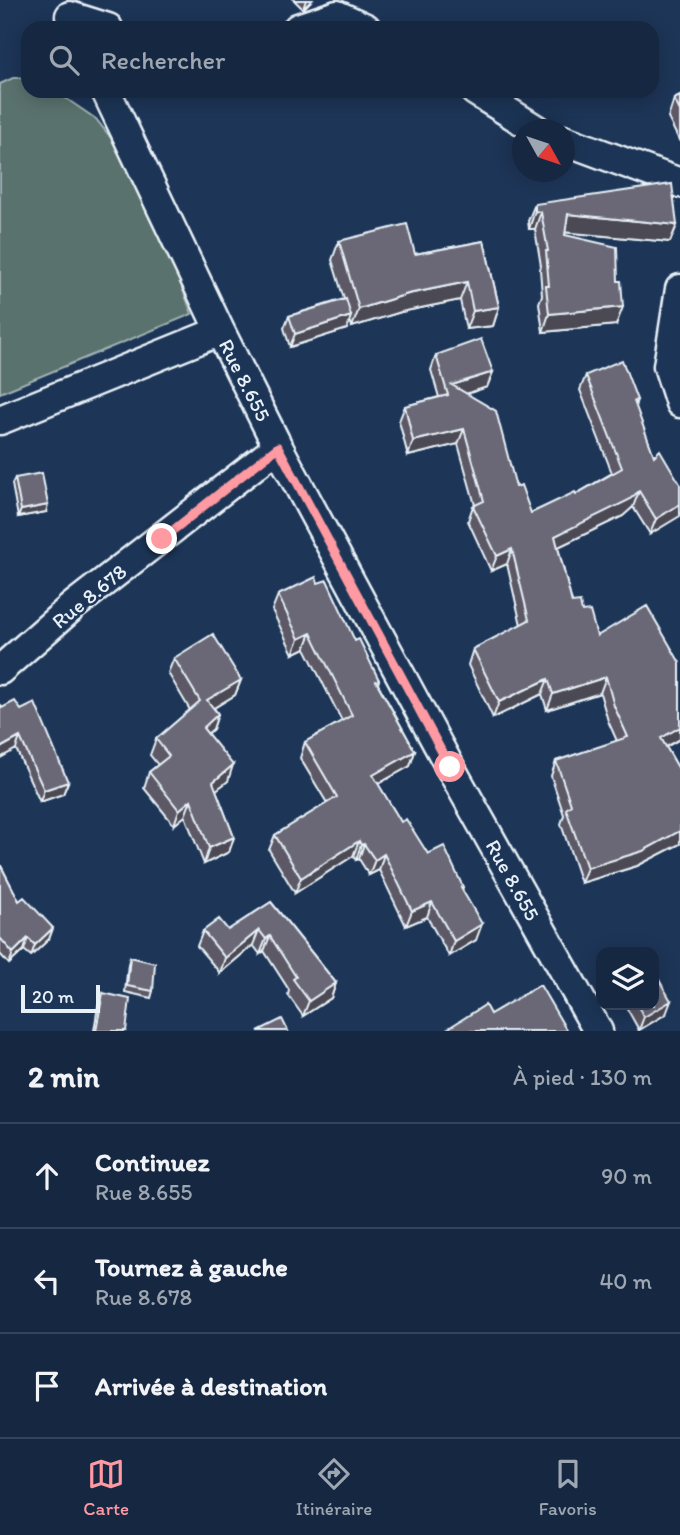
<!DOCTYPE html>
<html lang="fr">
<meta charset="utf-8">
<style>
body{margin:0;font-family:Itim,sans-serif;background:#1f3048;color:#f1f3f6}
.controls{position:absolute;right:21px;bottom:21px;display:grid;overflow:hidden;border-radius:14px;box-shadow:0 4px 18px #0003}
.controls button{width:63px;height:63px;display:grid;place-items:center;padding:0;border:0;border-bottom:2px solid #35445a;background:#162841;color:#f1f3f6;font:35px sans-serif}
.compass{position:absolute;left:512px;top:119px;width:63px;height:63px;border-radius:50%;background:#162841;box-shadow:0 4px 18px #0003;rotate:130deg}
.scale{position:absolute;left:21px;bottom:18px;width:79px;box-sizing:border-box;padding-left:7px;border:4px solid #e8f1f8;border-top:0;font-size:19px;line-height:24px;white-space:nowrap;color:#e8f1f8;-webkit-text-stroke:5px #1d3557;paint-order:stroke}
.stop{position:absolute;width:21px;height:21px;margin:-16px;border:5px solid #ff9aa2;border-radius:50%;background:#fff}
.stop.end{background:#ff9aa2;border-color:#fff;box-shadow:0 2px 7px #0008}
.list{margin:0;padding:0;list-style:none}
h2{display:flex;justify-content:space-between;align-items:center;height:91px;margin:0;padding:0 28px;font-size:30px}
h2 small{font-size:23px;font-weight:400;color:#9ea6b1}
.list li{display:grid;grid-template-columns:46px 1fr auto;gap:21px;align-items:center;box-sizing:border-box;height:105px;padding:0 28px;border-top:2px solid #35445a}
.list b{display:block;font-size:26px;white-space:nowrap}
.list p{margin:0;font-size:23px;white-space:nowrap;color:#9ea6b1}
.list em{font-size:23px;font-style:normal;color:#9ea6b1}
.icon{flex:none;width:38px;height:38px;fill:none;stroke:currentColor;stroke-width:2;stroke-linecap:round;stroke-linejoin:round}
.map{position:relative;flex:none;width:680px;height:1031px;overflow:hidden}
.search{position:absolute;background:#162841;box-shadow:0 4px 18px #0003;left:21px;right:21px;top:21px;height:77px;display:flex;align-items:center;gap:18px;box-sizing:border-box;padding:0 24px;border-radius:21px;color:#9ea6b1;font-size:26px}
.sheet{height:406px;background:#162841}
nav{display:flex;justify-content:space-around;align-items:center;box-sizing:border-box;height:98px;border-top:2px solid #35445a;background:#162841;font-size:19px;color:#9ea6b1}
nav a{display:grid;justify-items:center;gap:4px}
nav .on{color:#ff9aa2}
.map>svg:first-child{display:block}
</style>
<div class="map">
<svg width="680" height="1031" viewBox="0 0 680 1031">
<rect width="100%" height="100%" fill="#1d3557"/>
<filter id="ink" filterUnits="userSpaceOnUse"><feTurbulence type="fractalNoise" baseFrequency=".0143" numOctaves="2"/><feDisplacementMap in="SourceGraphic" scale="14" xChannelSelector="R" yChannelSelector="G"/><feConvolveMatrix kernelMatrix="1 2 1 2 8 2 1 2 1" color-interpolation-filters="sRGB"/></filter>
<g filter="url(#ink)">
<!-- green -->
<path fill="#5a726e" stroke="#a1b2b3" stroke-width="2" d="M13 78H28V91H55L96 119 140 175 192 314 0 393V84Z"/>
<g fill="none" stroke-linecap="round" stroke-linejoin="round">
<!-- minor casing -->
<g stroke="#e8f1f8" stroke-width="33">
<path id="minor" d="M70 16 108 28
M298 28 337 15 366 28
M106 91 220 331 278 447 450 767 598 1031
M475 91 537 130
M564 140 680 183
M680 289 668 366 680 403
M0 420 220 331
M0 670 73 606 278 447"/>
</g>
<!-- minor -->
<use href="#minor" stroke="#1d3557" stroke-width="28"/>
</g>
<!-- wall -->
<path fill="#5c5965" stroke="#e8f1f8" stroke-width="2" d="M294 0H312L303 9Z
M680 96V142L668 118 674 99Z
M535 204 677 225 670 242 565 232V235L616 325 543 332 539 303 542 295 540 269 541 266 535 229H529L528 221Z
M339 241 415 254 484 241 499 307 493 326 466 329 460 300 401 312 352 327 350 320 347 329 290 347 284 328 289 316 344 299 332 260Z
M436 355 493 372 487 387 467 394 531 513 576 494 612 473 580 390 586 375 637 400 635 406 654 456 680 484 650 534 633 507 623 516 558 547 572 603 582 612 597 636 680 739 666 747 680 771V844L637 866 581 883 561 824 564 815 551 776 556 761 617 741 608 721 600 693 547 710 542 694 493 718 468 665 473 649 521 625 507 564 491 571 468 521 473 506 475 505 458 444 408 456 399 421 405 406 439 397 431 370Z
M15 478 46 512 18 517 12 484Z
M318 583 379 680 378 684 415 751 410 766 378 784 401 822 428 854 463 887 462 891 476 940 449 956 427 917 406 926 379 870 369 875 359 859 356 860 353 856 295 893 269 850 275 835 327 803 300 758 305 742 342 721 305 648 293 654 272 610 278 595Z
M174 658 241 680 235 695 214 708 218 714 213 729 208 734 228 781 216 790 234 837 229 852 204 864 185 816 174 825 144 788 149 772 158 765 150 755 156 739 190 710 168 673Z
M0 704 2 708 21 710 68 782 63 794 40 802 16 749 0 758Z
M0 864 19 901 53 928 49 939 31 956 24 950 9 964 0 954Z
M271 902 336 983 331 998 303 1016 288 995 289 990 264 951 260 954 253 945 220 973 197 946 203 931 228 930Z
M130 957 153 991 151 998 125 992 128 964Z
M103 993 126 1031H94L98 1006Z
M625 1005H654L666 1014 639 1030Z"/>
<!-- shaded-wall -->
<path fill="#4b4953" stroke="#e8f1f8" stroke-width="2" d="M306 0H312L303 9Z
M535 211 541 212 535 229H529Z
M568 214 677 225 670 242 562 232Z
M467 282 460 300 401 312 352 327 359 309 408 294Z
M499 307 493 326 466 329 473 311Z
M623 307 616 325 543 332 549 314Z
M351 316 347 329 290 347 295 334Z
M493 372 487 387 447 400 452 385Z
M464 429 458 444 408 456 413 441Z
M639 491 633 507 623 516 550 551 555 536Z
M680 504V516L650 534 656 519Z
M48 505 46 512 18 517 21 510Z
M512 549 507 564 491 571 497 556Z
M311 633 305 648 293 654 299 639Z
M606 677 600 693 547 710 553 694Z
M548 679 542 694 493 718 499 702Z
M241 680 235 695 202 715 207 700Z
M218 714 213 729 197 743 203 728Z
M680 727V739L655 753 661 738Z
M20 737 16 749 0 758V748Z
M415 751 410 766 367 790 373 775Z
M233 765 228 781 207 797 213 782Z
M68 782 63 794 40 802 44 790Z
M191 800 185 816 174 825 179 810Z
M680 831V844L637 866 581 883 587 868Z
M234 837 229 852 204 864 209 848Z
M359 841 353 856 295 893 301 878Z
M364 844 359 859 356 860 361 845Z
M384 854 379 870 369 875 375 860Z
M432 902 427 917 406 926 412 911Z
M482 924 476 940 449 956 454 941Z
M53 928 49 939 31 956 35 945Z
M259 930 253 945 220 973 225 958Z
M270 936 264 951 260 954 266 939Z
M28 938 24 950 9 964 13 953Z
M336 983 331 998 303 1016 309 1001Z
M671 1001 666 1014 639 1030 644 1017Z"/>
<!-- building -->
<path fill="#6b6876" stroke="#e8f1f8" stroke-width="2" d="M680 96V111L674 99Z
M672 184 677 225 568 214 565 235 617 247 618 281H621L623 307 549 314 546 286H549L546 251H548L541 212 535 211V204Z
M407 224 415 254 484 241 499 307 473 311 467 282 408 294 359 309 339 241Z
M346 299 351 316 295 334 289 316Z
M481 339 493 372 452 385 496 411 516 487 521 485 531 513 575 492 576 494 622 468 586 375 622 360 637 400 634 401 654 456 660 450 680 484V504L656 519 639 491 629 500 555 536 572 603 580 602 582 612 590 611 597 636 647 606 680 663V727L661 738 680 771V831L643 851 587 868 566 809 571 805 556 761 628 737 614 706 606 677 553 694 548 679 499 702 473 649 529 620 512 549 497 556 473 506 484 501 464 429 413 441 405 406 448 395 436 355Z
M42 473 48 505 21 510 15 478Z
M316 577 318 583 327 580 355 641 359 639 379 680 376 681 415 751 373 775 401 822 406 819 428 854 444 846 463 887 461 888 482 924 454 941 432 902 412 911 384 854 375 860 364 844 361 845 359 841 301 878 275 835 337 797 305 742 352 715 311 633 299 639 278 595Z
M213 634 241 680 207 700 218 714 203 728 233 765 213 782 234 837 209 848 191 800 179 810 149 772 169 756 156 739 200 701 174 658Z
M15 701 21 710 35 703 68 782 44 790 20 737 0 748V704L2 708Z
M0 864 19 901 24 897 53 928 35 945 28 938 13 953 0 938Z
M271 902 336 983 309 1001 293 979 296 977 270 936 266 939 259 930 225 958 203 931 219 919 228 930Z
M130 957 155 963 153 991 127 986Z
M654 971 671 1001 644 1017 637 1005H654Z
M540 985 567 1031H448L447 1029 485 1005 490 1014Z
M103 993 130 999 126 1031H96Z
M282 1019 288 1031H258Z"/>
</g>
<g fill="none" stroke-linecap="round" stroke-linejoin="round" filter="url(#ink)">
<!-- route -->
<path stroke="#ff9aa2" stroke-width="9" d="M162 539 278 447 450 767"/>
</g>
<g text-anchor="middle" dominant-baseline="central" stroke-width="5" stroke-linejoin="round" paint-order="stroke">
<!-- street labels -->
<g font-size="21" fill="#e8f1f8" stroke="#1d3557">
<text transform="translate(245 380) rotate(63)">Rue 8.655</text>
<text transform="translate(89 596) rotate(-39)">Rue 8.678</text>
<text transform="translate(513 880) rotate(61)">Rue 8.655</text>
</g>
</g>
</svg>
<div class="controls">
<button><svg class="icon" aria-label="layers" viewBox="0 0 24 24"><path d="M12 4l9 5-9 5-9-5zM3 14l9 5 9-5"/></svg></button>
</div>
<svg class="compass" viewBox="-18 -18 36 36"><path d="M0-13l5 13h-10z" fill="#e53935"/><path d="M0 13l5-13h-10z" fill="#9ea6b1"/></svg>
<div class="scale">20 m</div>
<div class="stop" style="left:450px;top:767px"></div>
<div class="stop end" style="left:162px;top:539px"></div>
<div class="search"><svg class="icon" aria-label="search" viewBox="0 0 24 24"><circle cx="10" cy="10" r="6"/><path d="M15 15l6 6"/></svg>Rechercher</div>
</div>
<section class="sheet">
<h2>2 min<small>À pied · 130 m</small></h2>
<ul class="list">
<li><svg class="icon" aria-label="ahead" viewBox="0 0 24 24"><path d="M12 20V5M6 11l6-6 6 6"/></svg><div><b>Continuez</b><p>Rue 8.655</p></div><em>90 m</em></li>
<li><svg class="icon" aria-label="left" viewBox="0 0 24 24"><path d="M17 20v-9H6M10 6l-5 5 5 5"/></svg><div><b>Tournez à gauche</b><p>Rue 8.678</p></div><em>40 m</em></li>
<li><svg class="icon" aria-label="arrive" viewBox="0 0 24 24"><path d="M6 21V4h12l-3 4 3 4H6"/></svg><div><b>Arrivée à destination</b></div></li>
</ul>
</section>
<nav>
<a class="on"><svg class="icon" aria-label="map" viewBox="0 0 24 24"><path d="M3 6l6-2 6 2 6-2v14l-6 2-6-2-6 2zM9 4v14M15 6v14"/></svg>Carte</a>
<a><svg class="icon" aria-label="directions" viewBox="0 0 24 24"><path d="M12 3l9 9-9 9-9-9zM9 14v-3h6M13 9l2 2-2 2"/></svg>Itinéraire</a>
<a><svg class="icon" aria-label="saved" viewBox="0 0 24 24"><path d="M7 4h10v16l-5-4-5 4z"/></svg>Favoris</a>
</nav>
